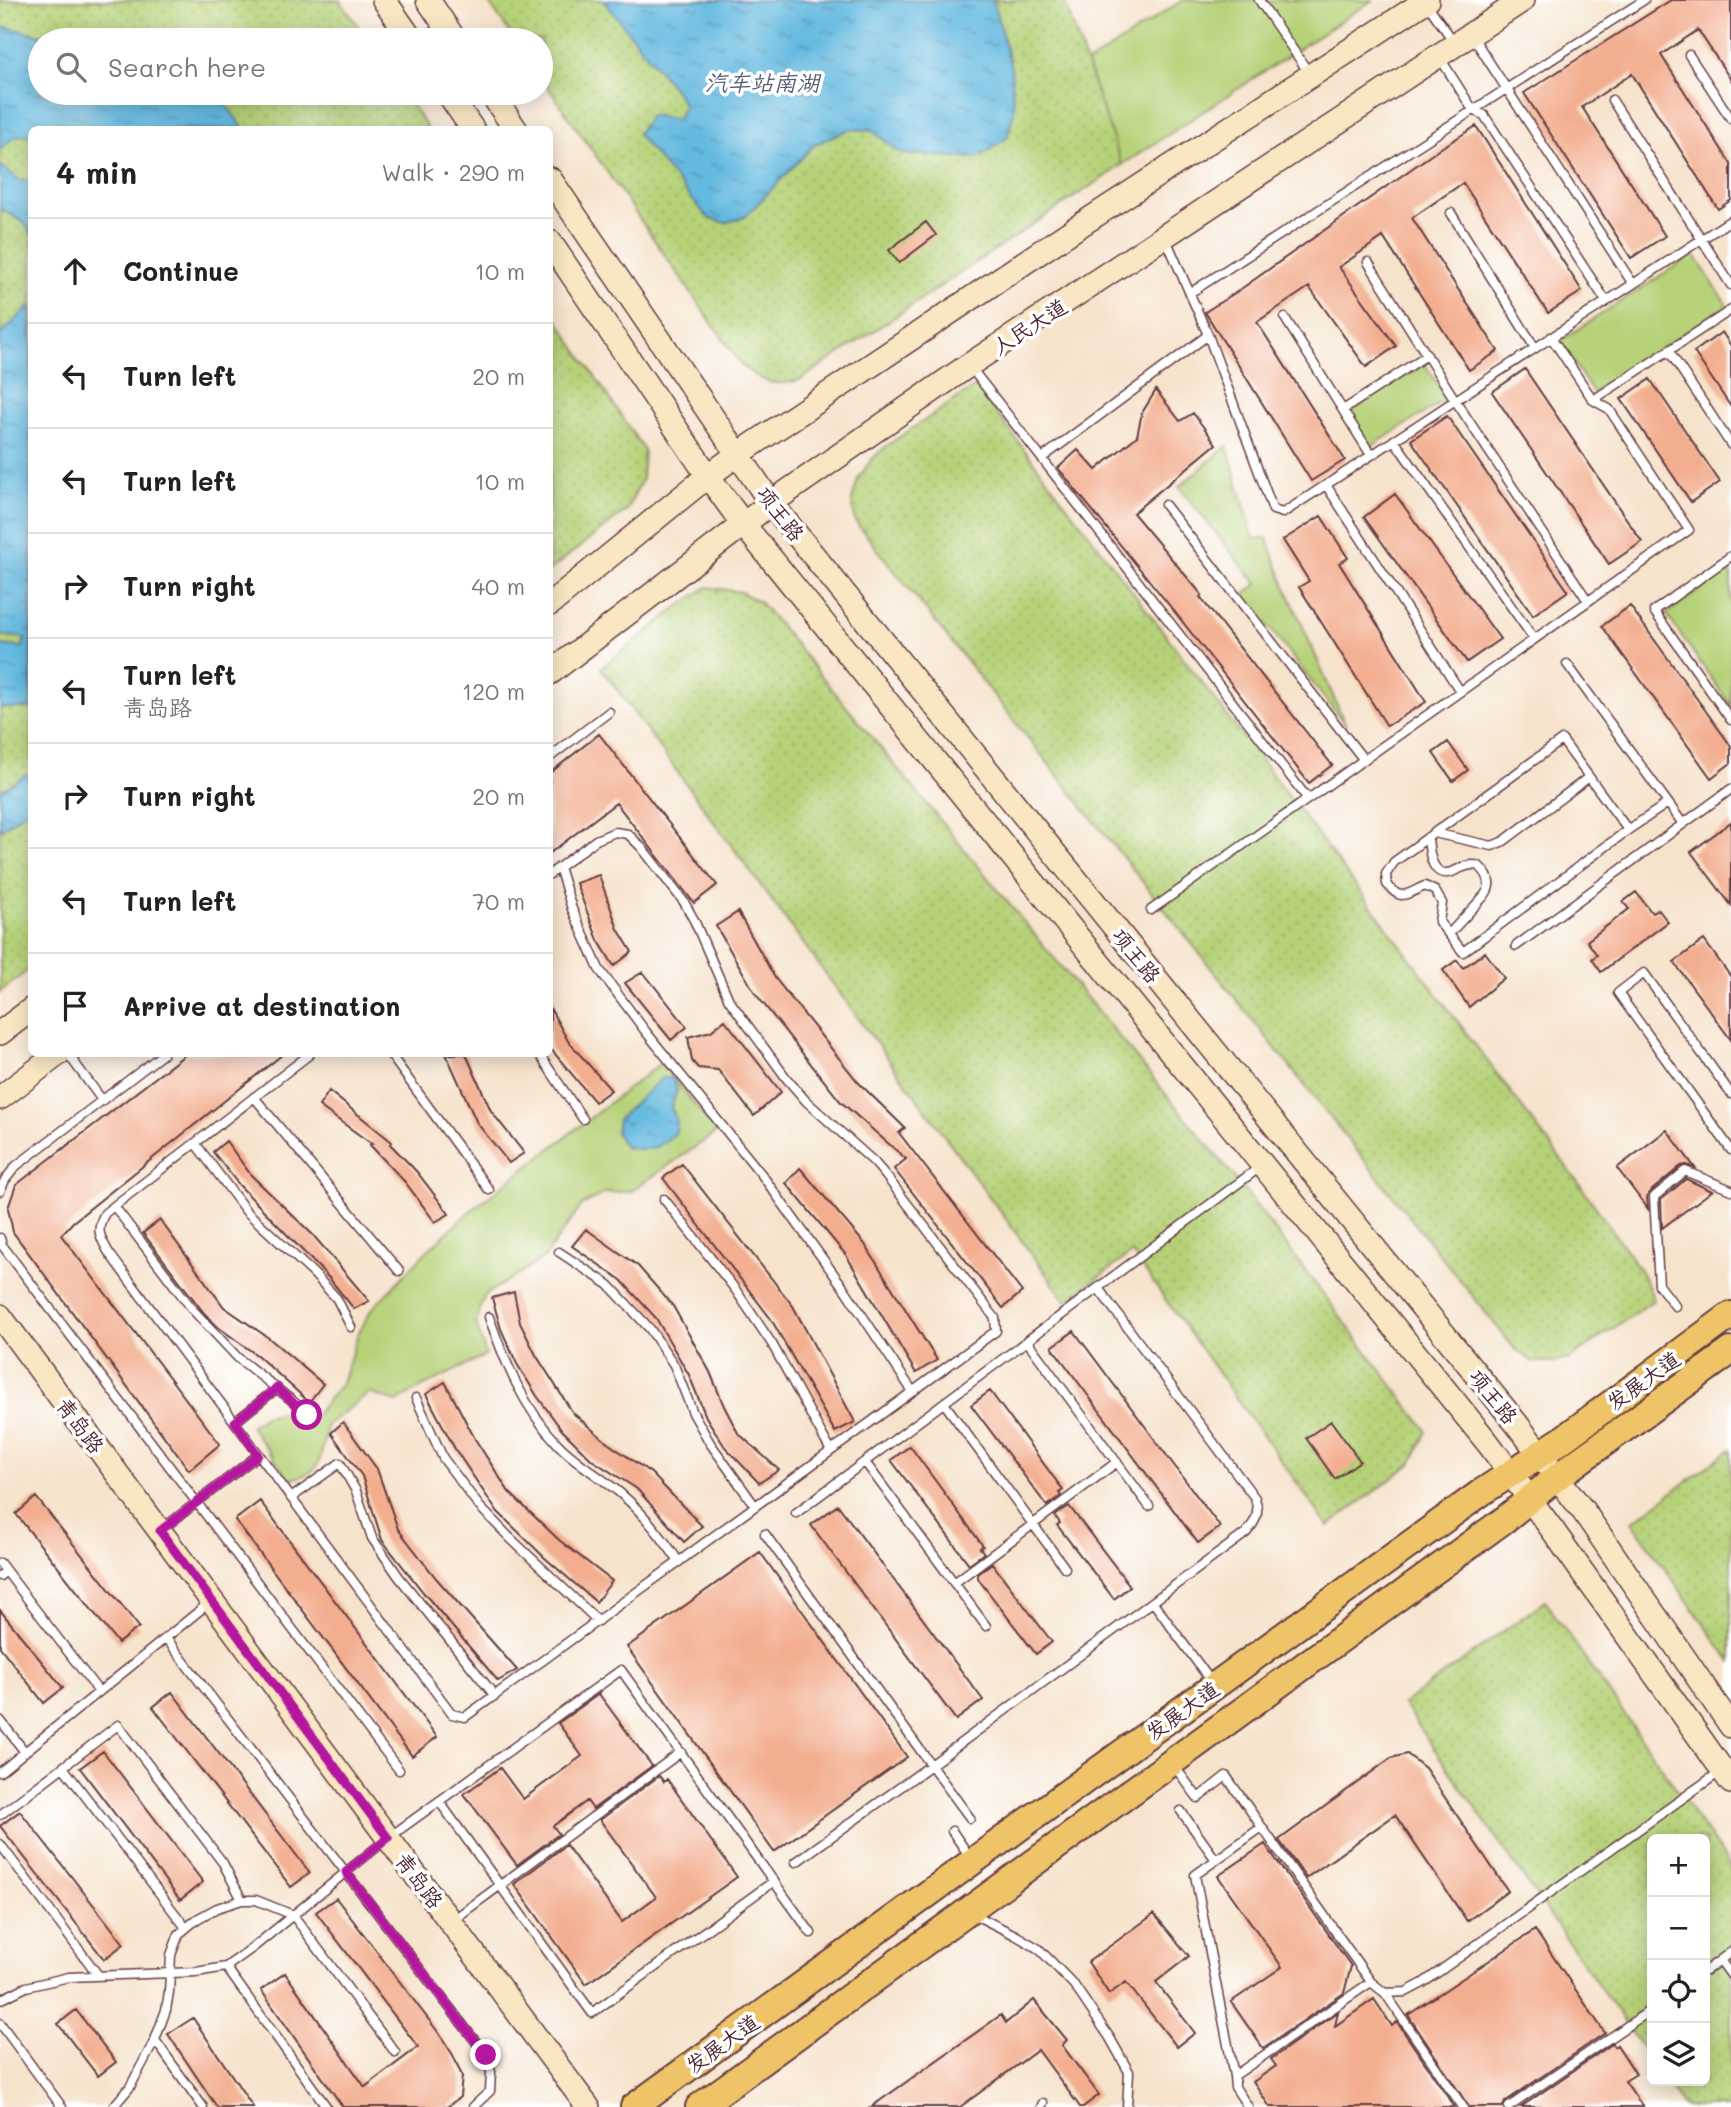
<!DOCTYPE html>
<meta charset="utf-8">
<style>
body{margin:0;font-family:Mali,"LXGW WenKai TC",sans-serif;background:#f2f2f2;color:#222}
.controls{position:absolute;right:21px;bottom:21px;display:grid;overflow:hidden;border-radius:10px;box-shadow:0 4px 18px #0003}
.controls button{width:63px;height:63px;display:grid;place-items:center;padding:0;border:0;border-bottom:2px solid #e0e0e0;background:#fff;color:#222;font:35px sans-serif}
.stop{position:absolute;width:21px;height:21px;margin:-16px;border:5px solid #b5179e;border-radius:50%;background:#fff}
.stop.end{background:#b5179e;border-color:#fff;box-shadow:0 2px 7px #0008}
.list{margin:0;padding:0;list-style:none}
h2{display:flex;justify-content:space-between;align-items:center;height:91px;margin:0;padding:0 28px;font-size:30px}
h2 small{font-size:23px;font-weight:400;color:#767676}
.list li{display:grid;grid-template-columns:46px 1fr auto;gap:21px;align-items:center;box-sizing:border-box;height:105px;padding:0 28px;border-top:2px solid #e0e0e0}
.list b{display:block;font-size:26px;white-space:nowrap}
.list p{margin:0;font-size:23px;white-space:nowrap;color:#767676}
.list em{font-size:23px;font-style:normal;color:#767676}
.icon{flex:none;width:38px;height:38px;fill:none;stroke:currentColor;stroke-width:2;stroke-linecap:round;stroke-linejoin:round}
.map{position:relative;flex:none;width:1731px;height:2107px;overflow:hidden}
.search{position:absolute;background:#fff;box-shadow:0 4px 18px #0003;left:28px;top:28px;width:525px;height:77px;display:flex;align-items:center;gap:18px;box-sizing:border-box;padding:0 24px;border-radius:38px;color:#767676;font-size:26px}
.panel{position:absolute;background:#fff;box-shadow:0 4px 18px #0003;left:28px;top:126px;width:525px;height:931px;border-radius:10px}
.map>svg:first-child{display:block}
</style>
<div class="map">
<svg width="1731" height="2107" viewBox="0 0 1731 2107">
<defs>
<pattern id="park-dots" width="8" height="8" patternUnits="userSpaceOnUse" patternTransform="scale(1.75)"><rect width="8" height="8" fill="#b6d278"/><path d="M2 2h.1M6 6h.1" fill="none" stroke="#9eb468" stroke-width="1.8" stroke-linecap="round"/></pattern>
<pattern id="water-ripples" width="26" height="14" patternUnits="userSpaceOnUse" patternTransform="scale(1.75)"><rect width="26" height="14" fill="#63b9e0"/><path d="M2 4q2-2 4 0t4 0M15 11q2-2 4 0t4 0" fill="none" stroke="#5496b6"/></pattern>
</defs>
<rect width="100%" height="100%" fill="#fff"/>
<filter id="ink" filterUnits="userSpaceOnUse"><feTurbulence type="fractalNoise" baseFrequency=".0143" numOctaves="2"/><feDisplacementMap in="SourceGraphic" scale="14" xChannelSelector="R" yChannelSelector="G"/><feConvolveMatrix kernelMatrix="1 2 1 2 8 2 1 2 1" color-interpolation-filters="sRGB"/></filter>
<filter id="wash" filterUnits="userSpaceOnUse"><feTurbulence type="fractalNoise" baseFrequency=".00686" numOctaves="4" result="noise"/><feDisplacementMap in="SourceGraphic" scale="28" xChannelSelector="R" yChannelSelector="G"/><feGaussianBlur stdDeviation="1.57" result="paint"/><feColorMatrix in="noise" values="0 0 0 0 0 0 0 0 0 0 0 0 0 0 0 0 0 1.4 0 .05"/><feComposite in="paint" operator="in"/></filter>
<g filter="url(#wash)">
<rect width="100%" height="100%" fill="#f6e3cc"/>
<!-- green -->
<path fill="#b6d278" stroke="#807852" stroke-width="2" d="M1183 0H1373L1122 165 1087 64Z
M1694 254 1727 305 1593 393 1560 341Z
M1425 364 1447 399 1370 447 1348 413Z
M1227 446 1254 539 1267 538 1283 581 1346 726 1244 595 1257 584 1179 487Z
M1731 568V706L1666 614Z
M661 1063 717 1132 631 1191 605 1193 582 1205 544 1258 485 1295 480 1307 476 1323 486 1355 412 1392 397 1402 369 1393 327 1425C319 1454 327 1474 289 1479L250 1426 265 1416 282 1412 304 1428 342 1383 358 1334 371 1310 425 1253 469 1212Z"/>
<!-- park -->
<path fill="url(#park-dots)" stroke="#807852" stroke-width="2" d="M0 0H340L368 40H40V93H403L428 129 32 130V967L0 992Z
M487 0H1064L1122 165 800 380C772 387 765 383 742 366L541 77V40H515Z
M550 309 644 450 642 479 627 510 550 570Z
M976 386 1299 810 1578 1182 1642 1273 1654 1300 1569 1359 1555 1362H1533L1514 1348 855 521 852 500 858 479 871 460 886 446Z
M707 587 741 592 761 603 1236 1179 1427 1431 1411 1464 1328 1526 1132 1253 1066 1301 601 668 677 608Z
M1731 1449V1662L1632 1522Z
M1545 1601 1731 1867V2107H1684L1665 2081H1705V1839H1652V2062L1403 1704Z"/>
<!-- water -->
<path fill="url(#water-ripples)" stroke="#566c86" stroke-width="2" d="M603 0H993L1011 68 1014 112 1007 138 977 158 902 154 871 130 851 129 830 137 813 146 745 217 725 223 708 218 637 134 651 115 677 120 684 106 678 94Z
M0 26 60 39 64 28 97 40H40V93H209L227 106 244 129 32 130 31 136C17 132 10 140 0 150Z
M0 165 21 181 31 180V234L24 222 0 209Z
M31 305V708H0V645L23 647 25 638 0 635V335Z
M31 774V807L0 830V791L25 775Z
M662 1078H673L677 1090 671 1108 677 1121 676 1132C656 1151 652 1151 625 1147L616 1133 618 1119Z"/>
<g id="blocks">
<!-- building -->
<path fill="#f3ae8f" d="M1671 0H1731V80L1698 30 1661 55 1731 164V200L1718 209 1632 74 1582 107 1665 236 1631 258 1524 93Z
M1476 126 1582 291 1548 313 1463 183 1412 218 1498 351 1469 370 1383 237 1339 267 1396 346 1366 367 1309 287 1257 322 1345 460 1311 481 1205 312 1238 291 1441 148Z
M926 222 936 235 899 263 889 250Z
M1722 332 1731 346V407L1694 352Z
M1525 369 1642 542 1609 564 1492 392Z
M1650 379 1720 482 1691 502 1621 399Z
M1156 390 1180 421 1193 413 1216 444 1133 513 1202 595 1200 597 1332 765 1309 783 1178 616 1058 468 1078 450 1096 470 1137 436 1142 413Z
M1447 416 1568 591 1533 615 1411 440Z
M1395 494 1500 639 1467 662 1364 517Z
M1321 516 1348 558 1339 563 1426 702 1387 726 1299 587 1309 581 1283 540Z
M1630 606 1731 746V763L1711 778 1602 626Z
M599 734 717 885 694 903 616 803 550 853V773Z
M1448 742 1468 770 1453 781 1433 753Z
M1731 822V905L1691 852Z
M599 875 618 929 632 952 614 966 598 940 576 883Z
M1636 892 1652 913 1658 909 1668 922 1601 972 1592 959 1597 955 1587 941 1629 909 1623 902Z
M738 912 775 978 858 1082 905 1128 899 1133 1022 1292 1003 1308 894 1169 906 1159 840 1101 755 993 716 926Z
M1704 940 1731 977V1040L1674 962Z
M1485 952 1504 978 1469 1007 1443 970 1457 960 1463 968Z
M643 972 687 1027 671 1040 625 983Z
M550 1008 568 1041 611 1090 595 1102 550 1048Z
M725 1020 781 1092 754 1116 718 1070 698 1068 692 1061 688 1037 711 1031Z
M186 1054H283L73 1222 61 1235 220 1444 189 1470 13 1232 8 1208 16 1185Z
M446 1054H466L491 1111 524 1153 509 1163 477 1123Z
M329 1091 392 1142 390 1144 417 1172 449 1214 435 1222 405 1182 370 1145 372 1144 319 1106Z
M1667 1130 1695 1168 1687 1165 1681 1166 1650 1192 1647 1197 1648 1209 1617 1168Z
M226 1141 251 1175 313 1235 369 1301 354 1309 329 1278 240 1186 213 1152Z
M682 1164 793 1306 855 1422 835 1432 771 1319 663 1178Z
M800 1168 864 1243 937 1360 916 1373 846 1255 786 1183Z
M1686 1179 1712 1191 1662 1228 1661 1200Z
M160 1220 224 1307 270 1339 323 1384 309 1402 258 1356 218 1327 204 1313 143 1233Z
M586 1229 638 1266 673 1306 710 1372 724 1406 738 1433 779 1470 759 1483 725 1447 706 1417 689 1375 656 1318 621 1280 572 1246Z
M514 1292 520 1323 536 1355 573 1413 609 1444 651 1473 702 1526 684 1542 637 1489 592 1460 562 1430 537 1396 517 1364 501 1329 492 1298Z
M1074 1331 1220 1527 1198 1543 1052 1347Z
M445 1382 475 1439 509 1492 559 1540 612 1581 596 1602 545 1558 496 1510 455 1449 426 1394Z
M990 1391 1063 1490 1059 1493 1061 1496 1047 1506 971 1405Z
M1331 1421 1360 1461 1335 1479 1306 1438Z
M343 1422 377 1469 398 1529 436 1578 517 1670 498 1681 423 1592 382 1540 362 1476 331 1433Z
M910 1446 983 1546 980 1548 984 1553 969 1564 891 1460Z
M36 1497 139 1627 118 1643 16 1514Z
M260 1501 437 1737 412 1756 235 1520Z
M838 1505 983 1700 956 1720 811 1525Z
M1069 1506 1130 1586 1114 1599 1057 1525 1060 1523 1055 1516Z
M760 1552 907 1757 774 1852 627 1647Z
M992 1563 1052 1642 1036 1654 979 1580 977 1574Z
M0 1610 63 1688 44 1703 0 1647Z
M172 1692 310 1873 291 1887 153 1707Z
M599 1694 652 1766 593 1809 587 1801 553 1826 559 1834 517 1865 464 1794 500 1768 523 1799 582 1756 558 1723Z
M103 1751 203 1882 180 1900 80 1768Z
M1407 1754 1425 1768 1508 1891 1467 1921 1395 1815 1306 1878 1279 1840 1391 1758Z
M659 1776 664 1782 667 1779 737 1877 586 1984 514 1884 566 1845 622 1922 656 1897 600 1820Z
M20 1811 124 1944 104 1959 0 1826Z
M1265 1844 1351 1966 1344 1993 1263 2048 1231 2002 1282 1967 1218 1876Z
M336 1898 438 2032 453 2055 462 2076 460 2097 447 2107H343L261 1990 285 1973 365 2087 418 2047 316 1912Z
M1154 1914 1189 1956 1156 1982 1195 2033 1177 2047 1126 1982 1109 1994 1088 1962Z
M1535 1930 1605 2033 1505 2102 1503 2107H1469L1408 2015Z
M1374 1999 1392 2026 1397 2022 1455 2107H1270L1253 2082 1276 2066 1271 2059 1338 2012 1335 2026Z
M1034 2000 1067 2040 1062 2045 1099 2095 1083 2107H1080L1038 2050 960 2107H871L1001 2015 1006 2023Z
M76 2010 116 2062 98 2076 58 2024Z
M193 2018 253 2107H217L168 2034Z
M1612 2044 1614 2047 1617 2045 1636 2074 1625 2081 1643 2107H1521Z"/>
</g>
</g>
<g filter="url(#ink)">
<use href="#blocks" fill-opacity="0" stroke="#643c43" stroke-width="2"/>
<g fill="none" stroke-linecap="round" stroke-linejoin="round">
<!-- lane casing -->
<g stroke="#643c43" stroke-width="11">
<path id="lane" d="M1259 0 1309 73
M1427 4 1454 42
M1473 37 1633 284
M1689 55 1731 119
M1440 58 1473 110 1484 115 1606 301
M1612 100 1731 285
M1451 213 1535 348
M1166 239 1208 335 1273 510 1283 513 1731 220
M1368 262 1455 400 1588 601
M1190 293 1644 0
M1285 318 1371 455
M1669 351 1731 445
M971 368 1308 799
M1593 400 1731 310
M1343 410 1427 355
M1394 440 1534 639
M1042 458 1208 335
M1326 485 1460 691
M1165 505 1364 760
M1731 556 1654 611 1731 720
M1567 664 1668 803 1628 830 1463 952 1439 922 1442 903 1435 891 1425 886C1407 893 1401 903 1387 884L1386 874 1394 862 1562 740 1628 830
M550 757 609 712
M1668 803 1683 824
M1434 833 1492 846 1504 841 1589 777
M1428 837C1429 851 1431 879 1452 872 1462 868 1468 863 1479 866 1489 875 1493 885 1484 896L1449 934
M559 867 572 909 599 969 646 1032 762 1175 846 1291 913 1392
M1151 910 1689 530 1609 409 1593 400 1551 337
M1516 946 1731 789
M68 1054 102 1100
M310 1054 105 1213C95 1230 100 1237 109 1253L452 1714 465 1717 996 1331 995 1318 886 1176 874 1162 806 1101 787 1079 729 1000 694 920 684 902 642 848 628 834 615 832 596 840 550 874
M390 1054 489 1190
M539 1054 583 1119
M1731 1094 1644 973 1618 993 1731 1150
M254 1097 399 1271
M195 1143 246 1211 314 1274 337 1299 351 1327
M0 1191 5 1180 16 1166 163 1054
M664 1199 735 1289 772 1344 831 1451
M114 1206 193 1310 238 1358 299 1406 308 1415
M0 1238 2 1245 399 1770
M559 1252 609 1285 650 1329 674 1365 693 1413 710 1443 755 1506
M1675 1306 1659 1285 1654 1197 1685 1171 1731 1190
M489 1317C505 1362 523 1407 557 1443 573 1461 601 1477 620 1493 644 1513 662 1537 679 1562
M1027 1341 1149 1506
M416 1398 443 1458 479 1506 510 1538 598 1621
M944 1403 1065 1568
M235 1422 277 1388
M865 1462 986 1626
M291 1498 340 1463 356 1491 372 1538 399 1577 495 1696
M796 1513 1260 1167
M161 1530 258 1455
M765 1534 931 1765 1246 1533C1256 1521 1260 1514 1255 1498L1098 1288
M0 1563 6 1571 0 1576
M6 1571 99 1692
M954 1583 1117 1462
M1153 1602 1213 1684
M166 1638 486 2055 491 2072 490 2091 473 2107
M0 1720 25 1752
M63 1767 186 1928
M1175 1767 1198 1798 1226 1776 1371 1982 1385 1993 1406 1992 1423 1983 1721 1771
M0 1772 209 1603
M439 1801 592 2013 774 1881
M1181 1811 1216 1860
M0 1815 118 1725 223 1863 242 1900
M952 1831 970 1857
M0 1844 98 1975
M796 1862 931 1765 970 1818
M973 1914 1015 1935 1039 1949 1074 1985 1110 2038 1129 2072 1127 2107
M453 1920 681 1752
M1720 1960 1731 1975
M226 1967 326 2106
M1705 1971 1731 1952
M1385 1993 1463 2107
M0 2000 26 1987 69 1977 196 1972 226 1967 255 1946 388 1838 621 1670 811 1933
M0 2023 62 2107
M155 2040 203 2107
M1234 2076 1195 1875 1262 1827
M113 2107 130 2087 155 2040 166 2010 169 1992 171 1955 179 1934 197 1919 217 1908 242 1900H256L293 1915 395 2052
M1041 2107 1043 2103
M1248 2107 1235 2087 1234 2076 1371 1982
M1509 2107 1652 2009"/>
</g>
<!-- secondary casing -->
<g stroke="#643c43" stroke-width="26">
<path id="secondary" d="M384 0 412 40
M428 0 455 40
M448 93 473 130
M491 93 516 130
M550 179 771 503 1516 1423 1584 1512 1731 1726
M550 242 708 476 743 524 1488 1443 1554 1532 1731 1782
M550 604 708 476 737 455 1076 228 1427 0
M550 673 771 503 969 365 1523 0
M0 1033 32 1009
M0 1098 58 1054
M0 1316 588 2107"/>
</g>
<!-- primary casing -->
<g stroke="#643c43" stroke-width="30">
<path id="primary" d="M634 2107 1482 1492 1559 1442 1731 1315
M699 2107 1504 1520 1557 1477 1731 1351"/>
</g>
<!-- lane -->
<use href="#lane" stroke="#fff" stroke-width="8"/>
<!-- secondary -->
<use href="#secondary" stroke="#f9e7c3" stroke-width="23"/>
<!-- primary -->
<use href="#primary" stroke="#efc469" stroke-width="26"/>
</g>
</g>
<g fill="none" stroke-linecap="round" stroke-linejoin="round" filter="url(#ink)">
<!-- route -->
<path stroke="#b5179e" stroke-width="9" d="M307 1415 277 1388 235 1422 258 1455 160 1531 388 1838 346 1872 486 2055"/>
</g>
<g text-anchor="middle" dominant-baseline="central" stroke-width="7" stroke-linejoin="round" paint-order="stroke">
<!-- street labels -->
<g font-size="21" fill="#4a1f2b" stroke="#fff">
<text transform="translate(1029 326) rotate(-33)">人民大道</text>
<text transform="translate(781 513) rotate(52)">项王路</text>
<text transform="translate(1137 955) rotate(51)">项王路</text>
<text transform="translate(1643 1380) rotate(-36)">发展大道</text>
<text transform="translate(1494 1396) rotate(51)">项王路</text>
<text transform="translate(81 1425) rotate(53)">青岛路</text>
<text transform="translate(1182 1710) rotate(-36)">发展大道</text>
<text transform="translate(420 1880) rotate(53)">青岛路</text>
<text transform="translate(722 2043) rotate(-36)">发展大道</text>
</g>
<!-- water labels -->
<g font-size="23" font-style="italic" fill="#545d73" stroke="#fff">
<text x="762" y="82">汽车站南湖</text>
</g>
</g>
</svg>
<div class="controls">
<button>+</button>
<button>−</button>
<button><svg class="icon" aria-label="locate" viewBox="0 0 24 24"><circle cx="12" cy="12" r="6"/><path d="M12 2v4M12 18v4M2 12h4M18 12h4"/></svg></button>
<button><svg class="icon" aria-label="layers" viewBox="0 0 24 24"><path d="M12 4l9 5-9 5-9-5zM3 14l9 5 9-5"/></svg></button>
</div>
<div class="stop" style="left:307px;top:1415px"></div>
<div class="stop end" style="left:486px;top:2055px"></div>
<div class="search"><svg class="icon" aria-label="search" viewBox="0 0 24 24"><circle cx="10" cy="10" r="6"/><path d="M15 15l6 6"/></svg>Search here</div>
<section class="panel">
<h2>4 min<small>Walk · 290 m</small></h2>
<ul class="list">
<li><svg class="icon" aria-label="ahead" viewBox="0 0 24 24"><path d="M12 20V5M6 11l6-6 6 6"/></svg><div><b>Continue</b></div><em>10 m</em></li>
<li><svg class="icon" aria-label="left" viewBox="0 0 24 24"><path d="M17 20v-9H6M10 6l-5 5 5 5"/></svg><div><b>Turn left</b></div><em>20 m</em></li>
<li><svg class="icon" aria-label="left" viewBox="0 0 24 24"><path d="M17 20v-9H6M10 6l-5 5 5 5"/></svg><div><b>Turn left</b></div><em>10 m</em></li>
<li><svg class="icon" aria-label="right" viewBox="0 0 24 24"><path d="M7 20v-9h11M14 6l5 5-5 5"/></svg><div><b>Turn right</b></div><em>40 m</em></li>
<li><svg class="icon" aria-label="left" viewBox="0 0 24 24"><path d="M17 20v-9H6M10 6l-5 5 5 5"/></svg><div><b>Turn left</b><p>青岛路</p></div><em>120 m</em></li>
<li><svg class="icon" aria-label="right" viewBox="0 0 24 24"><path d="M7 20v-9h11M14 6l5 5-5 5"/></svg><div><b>Turn right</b></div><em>20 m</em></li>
<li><svg class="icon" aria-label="left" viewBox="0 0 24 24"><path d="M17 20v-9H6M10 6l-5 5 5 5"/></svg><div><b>Turn left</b></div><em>70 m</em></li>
<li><svg class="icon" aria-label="arrive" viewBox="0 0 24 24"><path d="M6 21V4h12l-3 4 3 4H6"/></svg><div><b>Arrive at destination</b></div></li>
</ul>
</section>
</div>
